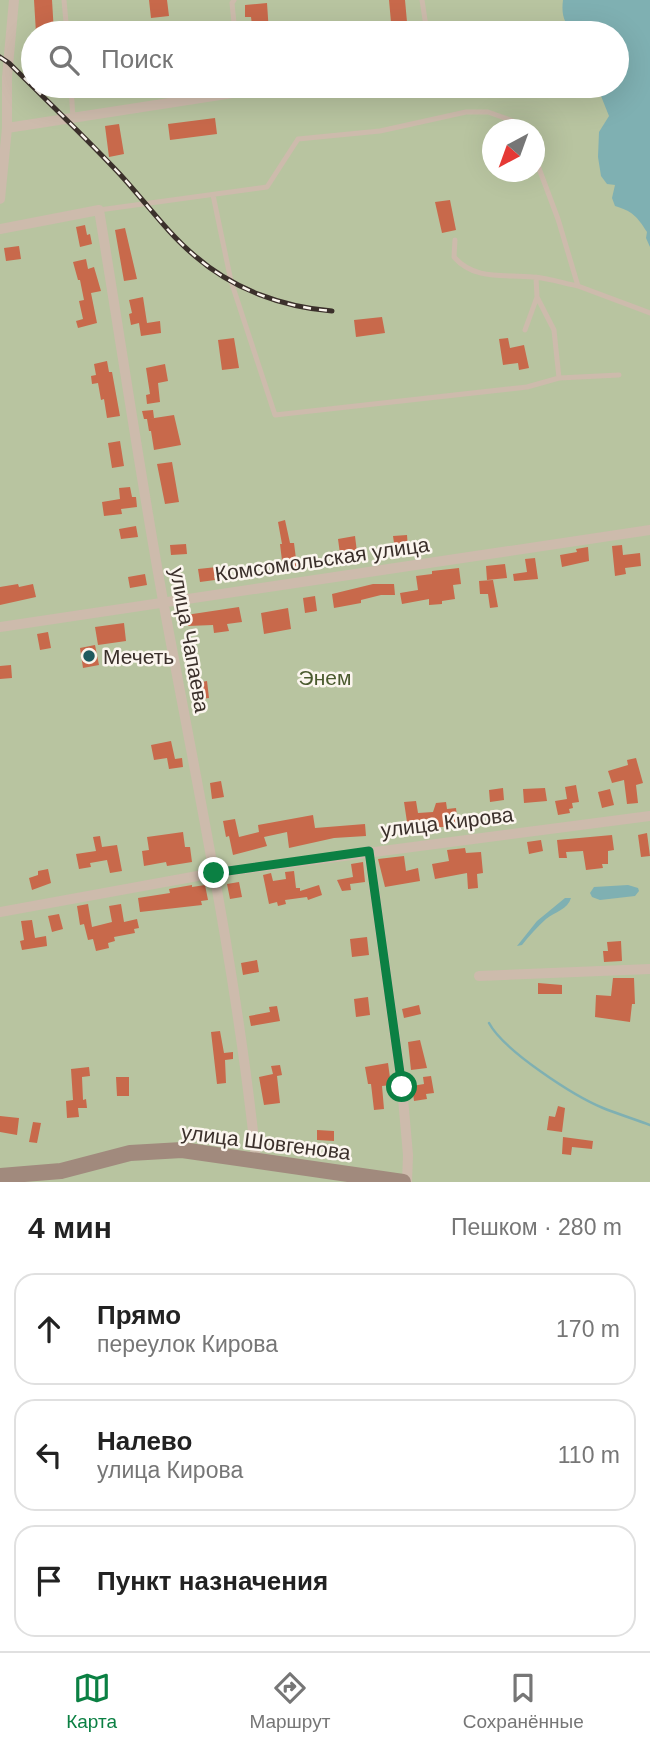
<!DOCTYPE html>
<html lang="ru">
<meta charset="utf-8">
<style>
body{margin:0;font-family:Arial,sans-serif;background:#f2f2f2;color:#222}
.compass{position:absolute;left:482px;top:119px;width:63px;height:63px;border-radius:50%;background:#fff;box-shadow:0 7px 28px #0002;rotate:221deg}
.stop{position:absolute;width:21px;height:21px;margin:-16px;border:5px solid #0b8043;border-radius:50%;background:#fff}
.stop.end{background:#0b8043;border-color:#fff;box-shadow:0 2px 7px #0008}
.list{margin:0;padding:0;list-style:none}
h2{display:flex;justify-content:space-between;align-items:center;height:91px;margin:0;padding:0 28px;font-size:30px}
h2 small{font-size:23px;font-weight:400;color:#767676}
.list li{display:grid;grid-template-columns:46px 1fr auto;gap:21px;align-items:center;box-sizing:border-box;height:112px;margin:0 14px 14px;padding:0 14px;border:2px solid #e0e0e0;border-radius:21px}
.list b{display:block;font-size:26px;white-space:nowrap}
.list p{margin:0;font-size:23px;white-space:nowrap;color:#767676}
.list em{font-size:23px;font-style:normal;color:#767676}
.icon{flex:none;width:38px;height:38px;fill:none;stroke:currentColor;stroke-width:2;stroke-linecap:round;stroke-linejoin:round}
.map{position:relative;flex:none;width:650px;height:1182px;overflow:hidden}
.search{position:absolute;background:#fff;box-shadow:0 7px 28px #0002;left:21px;right:21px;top:21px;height:77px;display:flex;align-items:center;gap:18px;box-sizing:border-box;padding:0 24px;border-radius:38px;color:#767676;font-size:26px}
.sheet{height:469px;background:#fff}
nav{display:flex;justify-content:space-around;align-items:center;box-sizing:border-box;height:98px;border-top:2px solid #e0e0e0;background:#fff;font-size:19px;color:#767676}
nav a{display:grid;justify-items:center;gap:4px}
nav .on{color:#0b8043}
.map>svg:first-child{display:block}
</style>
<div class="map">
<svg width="650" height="1182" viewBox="0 0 650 1182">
<rect width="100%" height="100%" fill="#f4ebe1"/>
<!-- green -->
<path fill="#b8c4a0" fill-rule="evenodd" d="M0 0H650V1182H0ZM33 33H617V86H33ZM492 130H534V172H492Z"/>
<!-- water -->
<path fill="#7fb0b2" d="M563 0H650V247L646 238 647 232C637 216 632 211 615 206L612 198 615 185 607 184 601 176 598 157 599 132 609 116 597 86H617V33C589 33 558 39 563 0Z
M628 885 638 888 639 891 635 896 600 900 592 897 590 893 594 887Z
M565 898H571C568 909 555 912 546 919 537 927 529 936 522 945L517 946 537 921Z"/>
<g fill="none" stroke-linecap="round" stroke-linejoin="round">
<!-- stream -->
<path stroke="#7fb0b2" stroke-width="2.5" d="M489 1023C504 1051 574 1096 603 1108 618 1114 634 1119 650 1125"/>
</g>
<!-- building -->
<path fill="#c8694b" d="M34 0H52L54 33H36Z
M149 0H167L169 16 151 18Z
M389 0H405L408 33H392Z
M267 3 269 33H253L251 17H245V5Z
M215 118 217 134 170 140 168 124Z
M119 124 124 154 109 157 105 126Z
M450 200 456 230 442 233 435 202Z
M85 225 87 235 90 234 92 244 80 247 76 227Z
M125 228 137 279 124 281 115 230Z
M19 246 21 259 6 261 4 248Z
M86 259 88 269 94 267 101 291 91 293 97 323 78 328 76 321 83 319 79 301 84 300 80 280H78L73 262Z
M143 297 147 323 160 321 161 333 141 336 139 323 131 325 129 314 132 313 129 300Z
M382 317 385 333 356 337 354 320Z
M234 338 239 368 222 370 218 340Z
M508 338 510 348 524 345 529 368 519 370 518 363 503 365 499 339Z
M107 361 109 372H112L120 416 107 418 104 399 101 400 98 383 92 384 91 376 96 375 94 364Z
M165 364 168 381 158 383 160 402 147 404 146 395 150 394 146 368Z
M153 410 154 418 148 419 174 415 181 445 154 450 151 431H149L147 419H144L142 411Z
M120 441 124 466 112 468 108 443Z
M172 462 179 502 165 504 157 464Z
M130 487 132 497H136L137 507 121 509 122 514 104 516 102 502 120 499 119 488Z
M285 520 290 543H294L297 567 283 569 280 544H282L278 522Z
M136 526 138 537 121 539 119 529Z
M407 535 408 549 395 550 393 536Z
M355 536 357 552 340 554 338 539Z
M186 544 187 554 171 555 170 545Z
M622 545 623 555 640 553 641 566 625 568 626 574 615 576 612 546Z
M588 547 589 561 562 567 560 555 577 552 576 549Z
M535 558 538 579 514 581 513 574 527 572 525 559Z
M505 564 507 578 487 580 486 566Z
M217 567 218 575 214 576 215 580 200 582 198 569Z
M459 568 461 584 453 585 455 599 442 601V604L429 605V599L402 604 400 593 418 590 416 576 432 574V571Z
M145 574 147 585 130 588 128 577Z
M493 580 498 607 490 608 488 594H480L479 581Z
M18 584 19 587 33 584 36 597 0 605V587Z
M373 584H394L395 595H381L361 600V603L334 608 332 594Z
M315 596 317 611 305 613 303 598Z
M239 607 242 622 227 624 229 631 214 633 213 625 188 626 186 615Z
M288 608 291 629 264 634 261 613Z
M124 623 126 641 98 645 95 627Z
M48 632 51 648 40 650 37 634Z
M95 645 99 665 83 668 80 648Z
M11 665 12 678 0 679V666Z
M207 681 209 698 192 700 190 684Z
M171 741 175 759 182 758 183 767 169 769 167 758 154 760 151 745Z
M636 758 643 783 636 785 638 803 627 804 624 780 612 783 608 771 628 765 627 760Z
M221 781 224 797 212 799 210 783Z
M576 785 579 802 572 803 573 808 569 809 570 813 558 815 555 801 567 799 565 787Z
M503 788 504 800 490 802 489 790Z
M545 788 547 801 524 803 523 789Z
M610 789 614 805 602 808 598 792Z
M416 801 418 813 433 812 436 803 446 802 447 809 456 808 458 827H428V819L407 822 404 802Z
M313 815 315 828 365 824 366 836 334 838 289 848 287 832 264 837 267 846 233 855 229 836 226 837 223 821 235 819 239 837 259 832 258 825Z
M183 832 185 847H190L192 862 167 866 166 862 144 866 142 851 149 850 147 837Z
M647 833 650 856 641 857 638 835Z
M612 835 614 850 608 851V864H602L603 868 586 870 583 851 566 852 567 858H559L557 840Z
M100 836 102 847 117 845 122 871 110 873 107 860 90 863 91 867 79 869 76 854 96 851 93 837Z
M541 840 543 851 529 854 527 842Z
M465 848 466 853 481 852 483 873 477 874 478 888 468 889 467 873 435 879 432 864 449 861 447 850Z
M404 856 406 871 418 868 420 881 385 887 378 859Z
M363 862 365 882 350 884 351 890 342 891 337 880 353 877 351 864Z
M48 869 51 883 32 890 29 878 38 875V871Z
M294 871 296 888H300V891L319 885 322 895 308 900 307 897 285 900 286 904 278 906 277 902 269 904 263 875 271 873 273 881 286 879 285 872Z
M239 882 242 897 230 899 227 884Z
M192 885V887L205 885 208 900 201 901 202 905 140 912 138 898 170 893 169 889Z
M88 904 92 927 112 922 109 906 121 904 124 922 137 919 139 928 134 929 135 933 114 937 115 941 108 943 109 948 96 951 93 939 88 940 84 924 80 925 77 906Z
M59 914 63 929 52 932 48 916Z
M32 920 35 938 46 936 47 946 22 950 20 941 24 940 21 921Z
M367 937 369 955 352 957 350 939Z
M621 941 622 961 604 962 603 951H608L607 942Z
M257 960 259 972 243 975 241 963Z
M613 978H634L635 1004H632L630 1022 595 1017 596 995 611 996Z
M538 983 562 985V994H538Z
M368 997 370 1015 356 1017 354 999Z
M419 1005 421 1014 404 1018 402 1009Z
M277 1006 280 1021 251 1026 249 1016 270 1012 269 1007Z
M220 1031 224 1053 233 1052V1059L225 1060 226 1083 217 1084 211 1032Z
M420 1040 427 1068 411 1070 408 1042Z
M388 1063 391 1085 382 1086 384 1109 374 1110 371 1084H368L365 1067Z
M280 1065 282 1075 277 1076 280 1103 264 1105 259 1077 273 1074 271 1066Z
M89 1067 90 1076 82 1077 83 1100 86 1099 87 1108H78L79 1117 67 1118 66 1101 73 1100 71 1069Z
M431 1076 434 1093 426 1094 427 1099 414 1101 412 1086 424 1084 423 1077Z
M116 1077H129V1096H117Z
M558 1106 565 1108 562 1132 547 1130 549 1116 555 1117Z
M0 1116 19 1118 17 1135 0 1132Z
M33 1122 41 1123 37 1143 29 1142Z
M317 1130 334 1131V1141L317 1140Z
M563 1137 593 1141 592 1149 572 1147 571 1155 562 1154Z"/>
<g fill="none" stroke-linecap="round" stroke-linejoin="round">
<!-- lane -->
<path stroke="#cdbbac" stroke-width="5" d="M64 0 67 33
M234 0 232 3 235 33
M422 0 427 33
M71 86 73 119
M534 155 558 219 578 286 650 313
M213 195 231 281 275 415 527 387 559 378
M99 210 267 187 298 139 380 131 466 112H488L513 121 518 130
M455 240 454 257C475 281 504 274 533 277 548 278 563 283 578 286
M536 277 537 297 554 330 559 378 619 375
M525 330 537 297"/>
<!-- street -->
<path stroke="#cdbbac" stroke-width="10" d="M7 128 279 86
M0 199 7 128V77L14 0
M0 229 99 210C121 342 140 475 164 606 198 790 237 974 256 1159
M0 627 650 530
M369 851 402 1087 408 1155 407 1182
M0 912 214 873 650 816
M479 976 650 969"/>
<!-- secondary -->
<path stroke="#a18a7d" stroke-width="16" d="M0 1176 61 1171 130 1153 182 1150 403 1182"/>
<!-- rail casing -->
<g stroke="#3b302b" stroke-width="5">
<path id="rail" d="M0 57 9 63C44 98 81 133 115 169 142 197 165 231 195 256 233 289 282 307 332 311"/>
</g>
<!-- rail -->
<use href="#rail" stroke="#fbf5ee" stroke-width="2.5" stroke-dasharray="8" stroke-linecap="butt"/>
</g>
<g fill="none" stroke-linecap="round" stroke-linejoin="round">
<!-- route -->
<path stroke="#0b8043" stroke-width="9" d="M214 873 369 851 402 1087"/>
</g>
<!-- markers -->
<circle fill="#1f5a5e" stroke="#fbf5ee" stroke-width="2.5" cx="89" cy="656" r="7"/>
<g text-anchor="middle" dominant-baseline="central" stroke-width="5" stroke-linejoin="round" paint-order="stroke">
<!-- street labels -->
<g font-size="21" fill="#3b302b" stroke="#fbf5ee">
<text transform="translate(322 559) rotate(-8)">Комсомольская улица</text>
<text transform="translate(190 640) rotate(80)">улица Чапаева</text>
<text transform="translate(447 822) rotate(-7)">улица Кирова</text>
<text transform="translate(266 1142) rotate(7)">улица Шовгенова</text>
</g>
<!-- poi labels -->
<g font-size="21" fill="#3b302b" stroke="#fbf5ee" text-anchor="start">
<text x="103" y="656">Мечеть</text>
</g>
<!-- park labels -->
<g font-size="21" fill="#4a5a2e" stroke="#fbf5ee">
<text x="325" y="677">Энем</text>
</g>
</g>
</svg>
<svg class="compass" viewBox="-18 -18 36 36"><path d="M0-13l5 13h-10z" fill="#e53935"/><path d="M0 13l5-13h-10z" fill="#767676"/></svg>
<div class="stop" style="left:402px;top:1087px"></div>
<div class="stop end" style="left:214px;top:873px"></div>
<div class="search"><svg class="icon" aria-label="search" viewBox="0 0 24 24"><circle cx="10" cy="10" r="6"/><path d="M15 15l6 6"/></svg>Поиск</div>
</div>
<section class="sheet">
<h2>4 мин<small>Пешком · 280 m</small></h2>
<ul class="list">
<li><svg class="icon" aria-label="ahead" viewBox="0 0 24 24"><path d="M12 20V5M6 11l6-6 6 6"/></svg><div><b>Прямо</b><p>переулок Кирова</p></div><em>170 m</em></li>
<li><svg class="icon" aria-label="left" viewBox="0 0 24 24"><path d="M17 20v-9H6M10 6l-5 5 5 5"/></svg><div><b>Налево</b><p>улица Кирова</p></div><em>110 m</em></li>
<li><svg class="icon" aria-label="arrive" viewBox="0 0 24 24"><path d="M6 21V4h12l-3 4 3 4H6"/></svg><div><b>Пункт назначения</b></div></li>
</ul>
</section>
<nav>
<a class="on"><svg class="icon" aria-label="map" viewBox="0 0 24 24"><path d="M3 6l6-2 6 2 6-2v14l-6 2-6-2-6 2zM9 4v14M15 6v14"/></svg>Карта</a>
<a><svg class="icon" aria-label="directions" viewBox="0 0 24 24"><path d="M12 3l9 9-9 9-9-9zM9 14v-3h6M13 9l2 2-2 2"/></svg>Маршрут</a>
<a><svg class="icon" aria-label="saved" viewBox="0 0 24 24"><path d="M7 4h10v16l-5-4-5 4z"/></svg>Сохранённые</a>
</nav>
